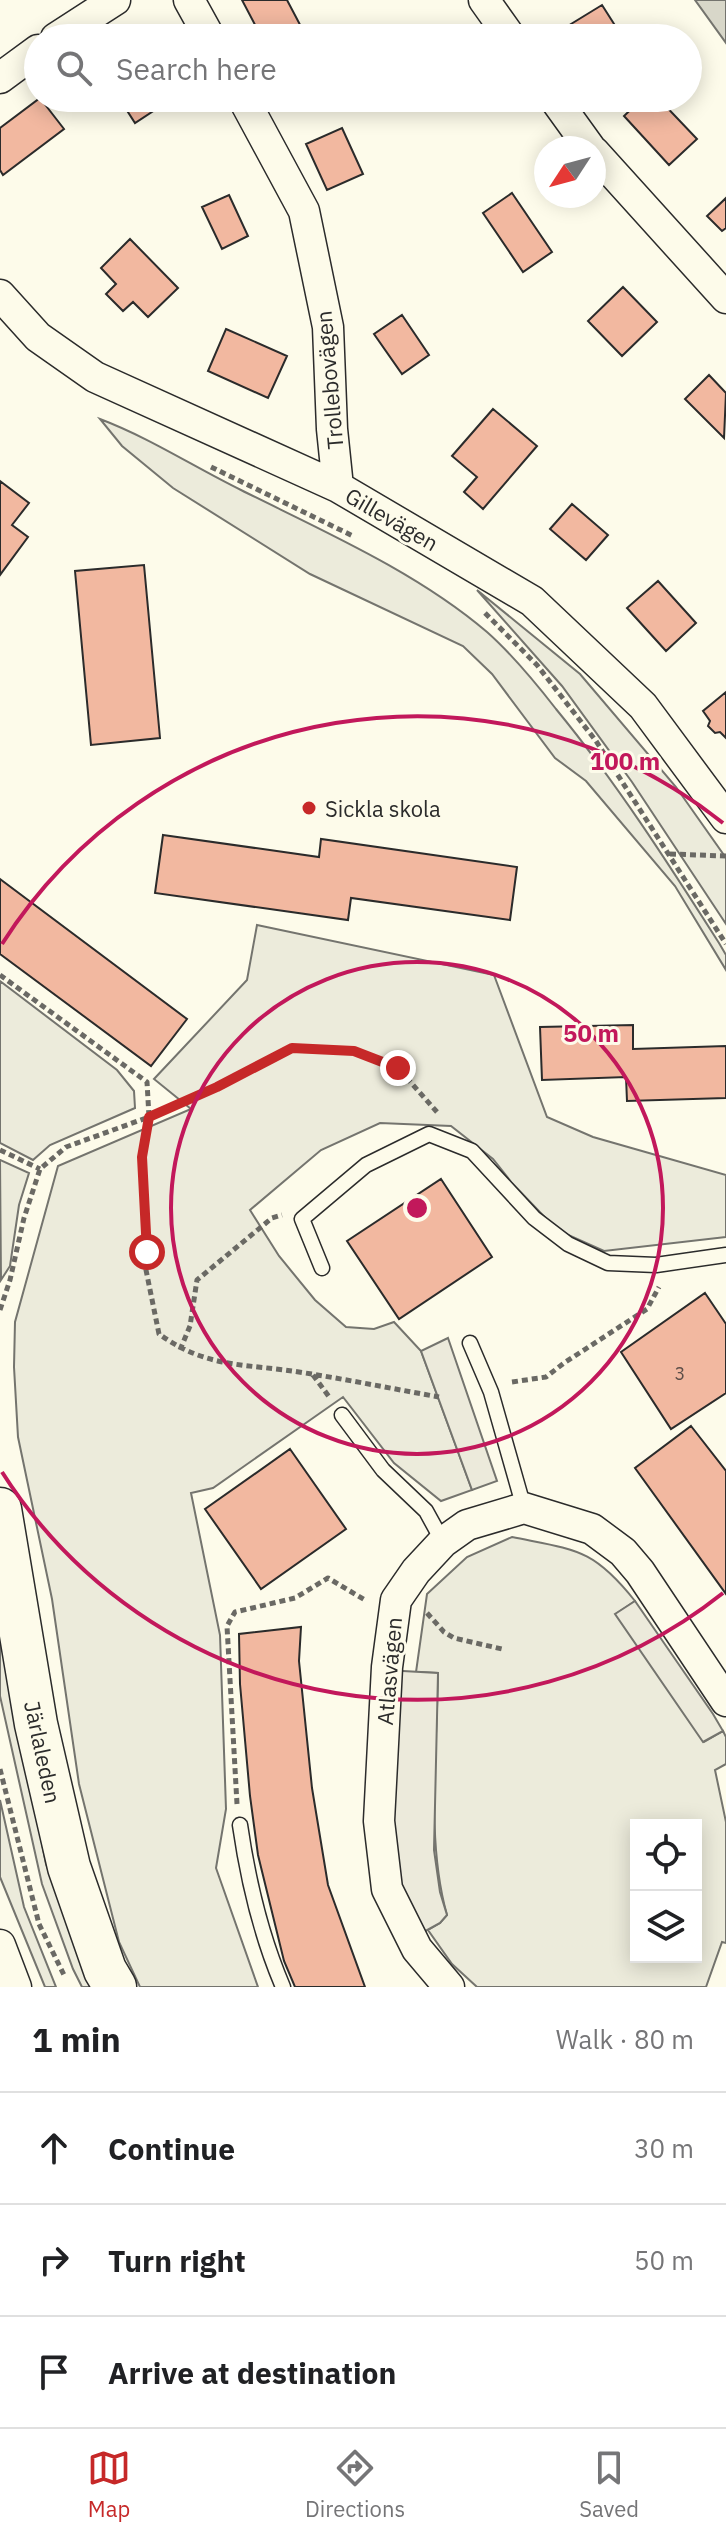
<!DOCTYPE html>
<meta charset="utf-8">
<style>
body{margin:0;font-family:"IBM Plex Sans",sans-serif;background:#f6f6f6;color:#202124}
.controls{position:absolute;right:24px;bottom:24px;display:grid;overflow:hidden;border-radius:0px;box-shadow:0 4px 20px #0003}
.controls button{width:72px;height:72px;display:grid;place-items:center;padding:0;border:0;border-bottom:2px solid #e0e0e0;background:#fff;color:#202124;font:40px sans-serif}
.compass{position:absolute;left:534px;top:136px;width:72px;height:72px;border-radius:50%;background:#fff;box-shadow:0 4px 20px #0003;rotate:234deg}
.stop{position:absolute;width:24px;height:24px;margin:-18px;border:6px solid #c62828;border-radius:50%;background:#fff}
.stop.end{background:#c62828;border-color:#fff;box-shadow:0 2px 8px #0008}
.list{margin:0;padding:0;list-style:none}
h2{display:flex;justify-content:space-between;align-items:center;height:104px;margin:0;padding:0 32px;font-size:34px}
h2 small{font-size:26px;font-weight:400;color:#757577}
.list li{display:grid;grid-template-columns:52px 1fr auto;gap:24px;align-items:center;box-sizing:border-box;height:112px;padding:0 32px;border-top:2px solid #e0e0e0}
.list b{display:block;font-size:30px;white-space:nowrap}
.list em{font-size:26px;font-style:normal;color:#757577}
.icon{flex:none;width:44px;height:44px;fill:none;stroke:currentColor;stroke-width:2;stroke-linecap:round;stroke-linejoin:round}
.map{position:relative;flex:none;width:726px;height:1987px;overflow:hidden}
.search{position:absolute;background:#fff;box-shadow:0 4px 20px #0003;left:24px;right:24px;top:24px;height:88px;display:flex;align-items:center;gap:20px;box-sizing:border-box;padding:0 28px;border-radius:44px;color:#757577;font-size:30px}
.sheet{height:440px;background:#fff}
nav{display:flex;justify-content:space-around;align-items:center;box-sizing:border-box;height:112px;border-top:2px solid #e0e0e0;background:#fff;font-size:22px;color:#757577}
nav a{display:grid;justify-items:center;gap:4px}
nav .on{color:#c62828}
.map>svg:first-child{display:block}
</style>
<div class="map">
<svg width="726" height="1987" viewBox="0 0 726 1987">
<rect width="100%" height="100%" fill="#fdfbea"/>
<!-- green -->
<path fill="#ecebdb" stroke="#74746e" stroke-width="2" fill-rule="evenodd" d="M100 419C150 438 194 467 241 490 323 531 417 572 487 632 513 655 535 682 556 709 616 782 668 863 719 943L726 955V970L675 886 586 781 555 758 492 674 463 646 310 574 173 488 122 446Z
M477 590 580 674 676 787 726 858V924L632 782 562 686Z
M257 925 494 975 547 1117 593 1137 726 1175V1237L604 1251 557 1230 512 1183 493 1159 451 1126 380 1123 321 1150 250 1210 279 1256 315 1300 346 1327 374 1329 394 1322 421 1351 472 1490 441 1501 394 1463 343 1397 213 1488 191 1493 220 1635 226 1809 216 1868 258 1987H140L119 1942 79 1784 52 1599 18 1437 14 1367 15 1322 58 1166 191 1109 154 1079 247 980Z
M0 981 117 1070 134 1091 135 1108 50 1145 33 1160 0 1143Z
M0 1160 29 1173 19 1205 10 1266 1 1280Z
M512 1537C576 1550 593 1548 635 1601L616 1614 704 1742 723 1731 726 1737V1764L715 1770 726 1822V1943L722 1942 706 1987H477L452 1964 428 1930 440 1923 447 1915C426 1841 437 1750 438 1673L416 1672 427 1594 467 1557ZM636 1825H696V1957H636Z
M0 1628 46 1864 84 1969 93 1987H82L73 1969 42 1884 0 1696Z
M0 1800 24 1907 56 1987H45L0 1877Z"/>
<!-- parking -->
<path fill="#eceadb" stroke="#74746e" stroke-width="2" d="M448 1338 497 1481 472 1490 421 1351Z
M635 1601 713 1714 723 1731 703 1742 615 1614Z
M385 1670 438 1673 434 1850 440 1892 447 1915 440 1923 411 1939 386 1889Z"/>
<!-- water -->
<path fill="#d8d7c9" stroke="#74746e" stroke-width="2" d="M695 0H726V43Z"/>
<!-- building -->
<path fill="#f2b8a0" stroke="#2b2b2b" stroke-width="2" d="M242 0H287L307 38H262Z
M602 5 623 38H562L558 32Z
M40 98 64 129 3 175 0 170V128Z
M119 98H160L164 104 135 123Z
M643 98H658L697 139 669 165 624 116Z
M342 128 363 174 327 190 306 144Z
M512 193 552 252 523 272 483 213Z
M229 195 248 236 222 249 202 207Z
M726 198V228L722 231 707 216Z
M130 239 178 288 148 317 133 302 123 311 106 294 116 284 101 268Z
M623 287 657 322 622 356 588 321Z
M402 315 429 355 402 374 374 334Z
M226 329 287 356 268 398 208 371Z
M709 375 726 393 724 438 685 399Z
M493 409 537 446 483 509 464 492 477 477 452 456Z
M0 481 29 503 12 525 28 537 0 575Z
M572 504 608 535 586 560 550 529Z
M144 565 160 738 91 745 75 571Z
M658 581 696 623 666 651 627 608Z
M726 692V738L720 732 715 733 708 726 710 721 703 711Z
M163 835 319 857 321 839 517 867 510 920 351 898 348 920 155 893Z
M0 879 187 1019 151 1066 0 954Z
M633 1025V1049L726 1046V1098L627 1101 626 1077 542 1080 540 1027Z
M441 1179 492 1257 399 1319 347 1241Z
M705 1293 726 1324V1393L671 1429 621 1352Z
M691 1426 726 1471V1594L635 1468Z
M290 1449 346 1529 261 1589 205 1509Z
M301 1627 299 1661 312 1788 328 1885 365 1987H295L284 1961 258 1855 250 1796 240 1684 239 1634Z"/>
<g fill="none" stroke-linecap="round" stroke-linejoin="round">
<!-- service casing -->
<g stroke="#2b2b2b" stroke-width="17">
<path id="service" d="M322 1268 302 1219 366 1165 429 1134 472 1151 534 1218 568 1244 608 1263 656 1265 726 1255
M470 1343 491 1392 524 1508
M342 1415 383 1470 426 1511 443 1542
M240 1825C248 1880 261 1936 283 1987"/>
</g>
<!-- minor casing -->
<g stroke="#2b2b2b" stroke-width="33">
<path id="minor" d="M189 0 210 38
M484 0 511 38
M56 38 115 0
M0 78 38 50
M243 98 304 211 328 327 332 429 338 487
M554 98 590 148
M594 152 726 298
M0 295 38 337 95 377 338 487 532 601 643 706 726 818
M0 1945 16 1987
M449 1987 417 1949 387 1889 379 1821 387 1667 396 1600 416 1571 443 1542 467 1525 524 1508 592 1529 623 1552 640 1572 726 1701"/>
</g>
<!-- secondary casing -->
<g stroke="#2b2b2b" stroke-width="45">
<path id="secondary" d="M0 1509 36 1724 69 1867 105 1970 115 1987"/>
</g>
<!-- path -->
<path stroke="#6a6964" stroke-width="5" stroke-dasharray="6 4" stroke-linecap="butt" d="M211 467 353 536
M485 613 537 665 596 741 726 944
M670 854 726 856
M0 975 147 1082 149 1117 142 1157 146 1270 159 1334C209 1370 248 1363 305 1373 350 1380 394 1389 439 1397
M0 1150 40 1169
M0 1310 10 1280 24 1218 40 1169 66 1147 149 1117 217 1087 292 1048 354 1051 398 1068 437 1112
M180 1350 190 1326 197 1280 272 1218 282 1215
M313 1375 330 1398
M512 1382 546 1377 564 1363 647 1309 659 1287
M427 1613 444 1632 454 1638 502 1649
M0 1769 39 1924 64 1975
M237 1804 227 1626 235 1612 295 1598 328 1578 365 1600"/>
<!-- service -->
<use href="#service" stroke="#fdfbea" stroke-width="14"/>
<!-- minor -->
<use href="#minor" stroke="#fdfbea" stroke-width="30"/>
<!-- secondary -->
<use href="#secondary" stroke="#fdfbea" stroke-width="42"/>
</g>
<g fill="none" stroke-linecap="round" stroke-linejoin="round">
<!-- route -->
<path stroke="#c62828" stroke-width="10" d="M147 1252 142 1157 149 1117 217 1087 292 1048 354 1051 398 1068"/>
</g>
<!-- distance rings -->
<g fill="none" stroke="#c2185b" stroke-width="4">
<circle cx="417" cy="1208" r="246"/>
<path d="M723 1593A492 492 0 0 1 2 1472M2 944A492 492 0 0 1 723 823"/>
</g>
<!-- markers -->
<circle fill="#c62828" stroke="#fdfbea" stroke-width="3" cx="309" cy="808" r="8"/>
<g text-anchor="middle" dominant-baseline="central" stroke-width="6" stroke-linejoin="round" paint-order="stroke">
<!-- number labels -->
<g font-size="18" fill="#5d4e48">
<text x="680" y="1373">3</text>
</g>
<!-- street labels -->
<g font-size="22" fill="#2b2b2b" stroke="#fdfbea">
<text transform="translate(329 380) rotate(-95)">Trollebovägen</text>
<text transform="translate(392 519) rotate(30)">Gillevägen</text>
<text transform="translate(389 1671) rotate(-85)">Atlasvägen</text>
<text transform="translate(43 1752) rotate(78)">Järlaleden</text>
</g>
<!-- poi labels -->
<g font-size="22" fill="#2b2b2b" stroke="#fdfbea" text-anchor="start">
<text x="325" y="808">Sickla skola</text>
</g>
</g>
<circle cx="417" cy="1208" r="12" fill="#c2185b" stroke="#fdfbea" stroke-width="4"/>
<g font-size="24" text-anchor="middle" font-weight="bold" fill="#c2185b" stroke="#fdfbea" stroke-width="6" stroke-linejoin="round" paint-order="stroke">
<text x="625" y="770">100 m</text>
<text x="591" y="1042">50 m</text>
</g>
</svg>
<div class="controls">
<button><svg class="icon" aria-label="locate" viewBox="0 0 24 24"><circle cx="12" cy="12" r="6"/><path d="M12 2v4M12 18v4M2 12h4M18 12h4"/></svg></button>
<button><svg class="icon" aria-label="layers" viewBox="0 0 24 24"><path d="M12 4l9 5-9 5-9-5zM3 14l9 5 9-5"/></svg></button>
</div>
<svg class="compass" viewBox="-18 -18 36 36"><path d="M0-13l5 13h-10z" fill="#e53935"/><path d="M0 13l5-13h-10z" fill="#757577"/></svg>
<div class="stop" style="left:147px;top:1252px"></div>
<div class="stop end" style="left:398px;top:1068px"></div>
<div class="search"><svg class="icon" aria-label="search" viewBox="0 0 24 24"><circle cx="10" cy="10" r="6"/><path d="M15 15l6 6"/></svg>Search here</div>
</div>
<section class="sheet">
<h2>1 min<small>Walk · 80 m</small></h2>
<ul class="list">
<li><svg class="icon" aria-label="ahead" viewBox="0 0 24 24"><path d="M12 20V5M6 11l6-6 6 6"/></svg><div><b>Continue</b></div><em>30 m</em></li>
<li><svg class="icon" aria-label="right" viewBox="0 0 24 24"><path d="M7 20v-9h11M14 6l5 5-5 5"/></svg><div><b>Turn right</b></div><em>50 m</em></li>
<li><svg class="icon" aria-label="arrive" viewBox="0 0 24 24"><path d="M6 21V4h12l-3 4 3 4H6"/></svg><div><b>Arrive at destination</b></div></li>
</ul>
</section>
<nav>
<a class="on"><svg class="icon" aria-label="map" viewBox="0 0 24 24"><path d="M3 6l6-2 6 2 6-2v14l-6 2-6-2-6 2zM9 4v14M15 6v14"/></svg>Map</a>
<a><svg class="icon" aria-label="directions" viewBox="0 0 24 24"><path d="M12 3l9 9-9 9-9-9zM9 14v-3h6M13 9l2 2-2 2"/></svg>Directions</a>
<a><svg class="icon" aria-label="saved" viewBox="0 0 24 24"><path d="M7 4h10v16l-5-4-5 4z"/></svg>Saved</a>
</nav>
